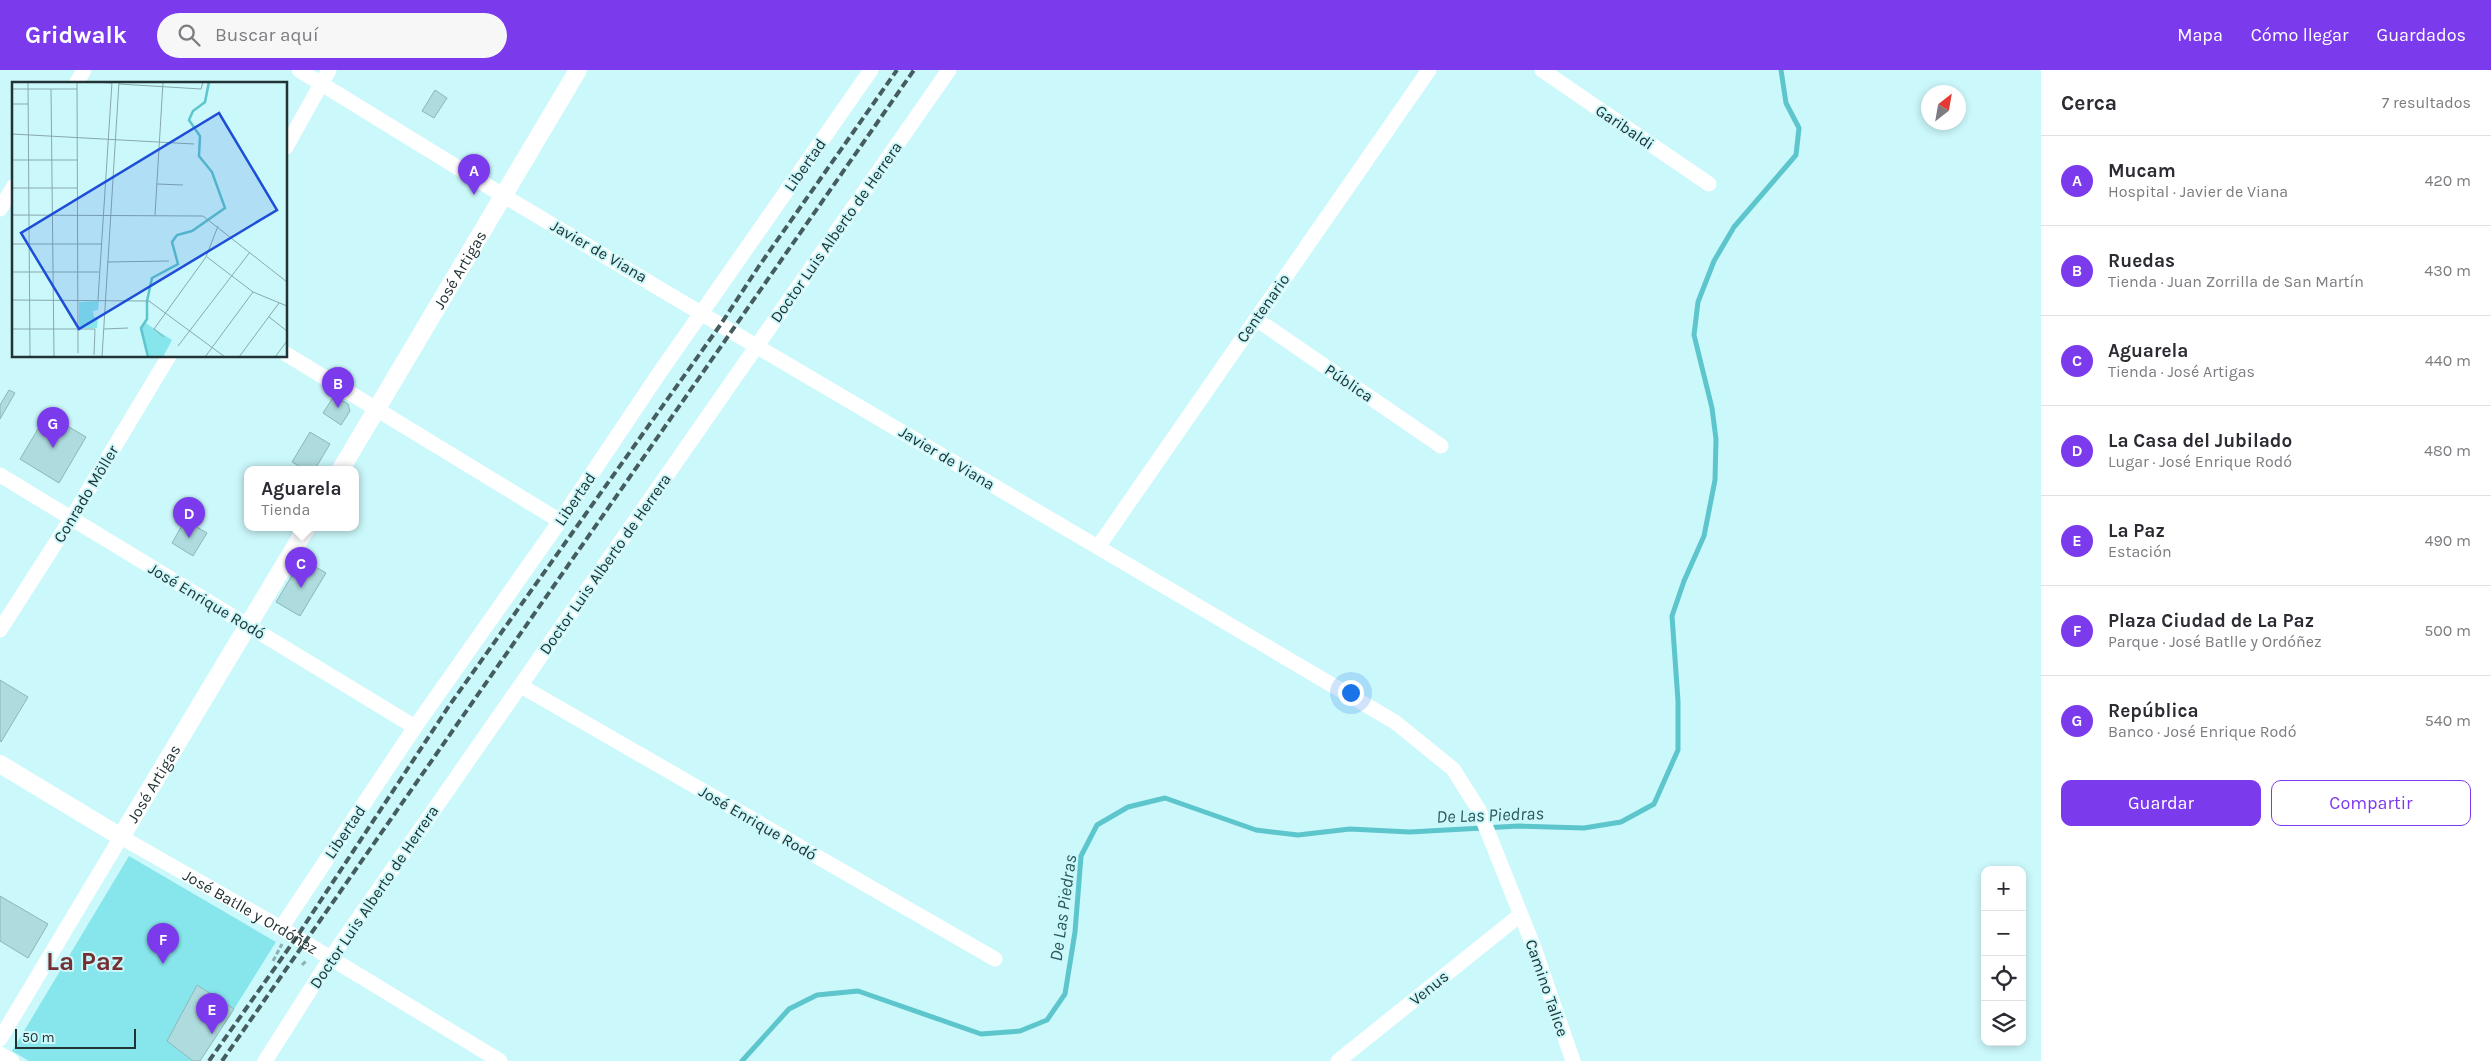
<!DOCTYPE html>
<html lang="es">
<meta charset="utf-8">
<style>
body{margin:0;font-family:Karla,sans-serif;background:#f7f7f7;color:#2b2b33}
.controls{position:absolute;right:15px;bottom:15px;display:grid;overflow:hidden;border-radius:10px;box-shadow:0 2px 8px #0003}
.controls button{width:45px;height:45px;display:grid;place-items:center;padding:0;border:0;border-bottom:1px solid #e1e1e2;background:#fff;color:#2b2b33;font:25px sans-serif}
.compass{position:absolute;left:1921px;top:15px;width:45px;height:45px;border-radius:50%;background:#fff;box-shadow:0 2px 8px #0003;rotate:31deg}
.scale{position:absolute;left:15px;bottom:12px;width:121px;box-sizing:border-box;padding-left:5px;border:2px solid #213334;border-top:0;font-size:14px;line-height:18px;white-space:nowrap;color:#213334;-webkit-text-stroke:4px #cbf8fb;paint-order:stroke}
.you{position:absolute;left:1350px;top:622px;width:18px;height:18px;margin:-12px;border:4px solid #fff;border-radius:50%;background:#1a73e8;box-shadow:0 0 0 8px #1a73e833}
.badge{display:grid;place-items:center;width:32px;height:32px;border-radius:50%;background:#7c3aed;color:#fff;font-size:16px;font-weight:700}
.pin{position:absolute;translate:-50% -41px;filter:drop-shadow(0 1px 2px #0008)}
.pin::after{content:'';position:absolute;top:26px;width:18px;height:15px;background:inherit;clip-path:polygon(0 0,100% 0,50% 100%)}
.popup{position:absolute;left:244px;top:396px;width:115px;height:65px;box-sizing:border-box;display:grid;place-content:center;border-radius:10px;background:#fff;filter:drop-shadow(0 1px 4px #0005);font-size:16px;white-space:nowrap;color:#7c7c81}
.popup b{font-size:19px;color:#2b2b33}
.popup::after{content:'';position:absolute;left:50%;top:100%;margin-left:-10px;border:10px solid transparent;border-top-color:#fff}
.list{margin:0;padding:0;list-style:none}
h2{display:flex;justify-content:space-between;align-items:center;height:65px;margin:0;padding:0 20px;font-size:21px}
h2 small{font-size:16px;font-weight:400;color:#7c7c81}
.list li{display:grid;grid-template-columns:32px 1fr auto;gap:15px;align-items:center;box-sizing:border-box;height:90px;padding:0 20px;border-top:1px solid #e1e1e2}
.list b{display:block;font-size:19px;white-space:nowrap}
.list p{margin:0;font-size:16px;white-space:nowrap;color:#7c7c81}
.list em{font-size:16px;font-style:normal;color:#7c7c81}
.actions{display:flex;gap:10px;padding:15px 20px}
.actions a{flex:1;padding:11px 0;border:1px solid #7c3aed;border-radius:10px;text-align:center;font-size:18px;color:#7c3aed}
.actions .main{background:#7c3aed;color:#fff}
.icon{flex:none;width:28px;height:28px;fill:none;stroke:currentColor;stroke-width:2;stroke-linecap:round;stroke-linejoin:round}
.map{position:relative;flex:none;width:2041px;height:991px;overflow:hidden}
header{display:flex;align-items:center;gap:30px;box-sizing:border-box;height:70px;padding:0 25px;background:#7c3aed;color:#fff}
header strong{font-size:24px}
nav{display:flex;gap:28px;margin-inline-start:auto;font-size:18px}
.search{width:350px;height:45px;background:#f7f7f7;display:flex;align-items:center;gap:12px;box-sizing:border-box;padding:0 18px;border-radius:28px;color:#7c7c81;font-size:19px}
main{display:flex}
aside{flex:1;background:#fff}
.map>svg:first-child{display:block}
</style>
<header>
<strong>Gridwalk</strong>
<div class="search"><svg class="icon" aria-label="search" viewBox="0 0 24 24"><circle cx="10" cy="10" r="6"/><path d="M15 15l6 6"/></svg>Buscar aquí</div>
<nav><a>Mapa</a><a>Cómo llegar</a><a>Guardados</a></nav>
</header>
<main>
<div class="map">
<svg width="2041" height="991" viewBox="0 0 2041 991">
<rect width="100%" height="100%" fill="#cbf8fb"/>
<!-- green -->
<path fill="#87e6ec" d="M129 786 276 872 234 939 197 915 167 971 193 991H29L12 981Z"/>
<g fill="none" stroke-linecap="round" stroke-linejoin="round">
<!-- stream -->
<path stroke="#5dc5cc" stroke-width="5" d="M742 991 789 939 817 925 858 921 981 964 1020 961 1047 950 1065 924 1075 862 1081 786 1097 755 1128 737 1165 728 1256 760 1298 765 1350 759 1410 762 1519 756 1584 758 1621 752 1654 734 1678 680V631L1672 546 1684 511 1704 466 1715 410 1716 369 1712 338 1694 265 1698 232 1714 191 1734 157 1796 85 1799 58 1786 33 1781 0"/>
</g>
<!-- building -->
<path fill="#aedbdd" stroke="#8bb7b9" d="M435 20 447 28 434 48 422 41Z
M9 320 15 323 0 349V335Z
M334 326 348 334 350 341 341 355 323 343Z
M47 344 86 367 59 413 20 389Z
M310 362 330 374 315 399H304L292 392Z
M185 450 207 463 193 486 172 473Z
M302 489 326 503 300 546 276 532Z
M0 610 28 627 1 672 0 671Z
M0 826 48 854 28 888 0 871Z
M197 915 234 939 200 991H193L167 971Z"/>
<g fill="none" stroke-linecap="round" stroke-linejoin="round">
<!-- path -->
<path stroke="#8db0b2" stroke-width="3" stroke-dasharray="5 2.5" stroke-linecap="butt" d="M273 891 282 874
M302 895 307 890"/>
<!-- minor -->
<g stroke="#fff" stroke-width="15">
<path d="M299 0 504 126 756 276 1395 652 1453 699 1479 740 1533 875 1573 991"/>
<path d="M1542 0 1709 114"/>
<path d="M76 14 84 0"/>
<path d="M286 77 329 0"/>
<path d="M0 139 14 116"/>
<path d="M1256 249 1441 376"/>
<path d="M286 284 560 451"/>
<path d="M0 405 415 657"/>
<path d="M1098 477 1429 0"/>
<path d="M0 560 71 449 169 286"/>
<path d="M521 616 995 889"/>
<path d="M281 858 415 657 560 451 658 305 871 0"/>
<path id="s1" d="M0 969 121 767 281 858 500 991"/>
<path d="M0 984 12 991"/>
<path d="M265 991 330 889 949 0"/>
<path d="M1338 991 1520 845"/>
</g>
<!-- tertiary -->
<g stroke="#fff" stroke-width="18">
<path id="s2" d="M341 399 578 0"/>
<path id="s3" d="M0 694 121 767 307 457"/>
</g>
<!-- rail -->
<path stroke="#455d5e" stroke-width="4" stroke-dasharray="8 4" stroke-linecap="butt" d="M209 991 296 868 449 636 721 254 759 196 897 0
M222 991 914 0"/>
</g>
<g text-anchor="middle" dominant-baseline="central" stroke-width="4" stroke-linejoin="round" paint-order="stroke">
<!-- street labels -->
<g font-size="16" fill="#213334" stroke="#cbf8fb">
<text transform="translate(1625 57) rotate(34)">Garibaldi</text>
<text transform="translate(805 95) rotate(-55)">Libertad</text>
<text transform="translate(836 162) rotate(-55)">Doctor Luis Alberto de Herrera</text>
<text transform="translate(599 181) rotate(30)">Javier de Viana</text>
<text stroke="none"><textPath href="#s2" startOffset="232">José Artigas</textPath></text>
<text transform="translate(1263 238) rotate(-55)">Centenario</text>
<text transform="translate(1349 313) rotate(34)">Pública</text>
<text transform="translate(947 388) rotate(31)">Javier de Viana</text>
<text transform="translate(86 424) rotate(-59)">Conrado Möller</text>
<text transform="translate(575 429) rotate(-56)">Libertad</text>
<text transform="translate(605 494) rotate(-55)">Doctor Luis Alberto de Herrera</text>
<text transform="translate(207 531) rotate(31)">José Enrique Rodó</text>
<text stroke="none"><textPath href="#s3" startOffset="204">José Artigas</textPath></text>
<text transform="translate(758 753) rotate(30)">José Enrique Rodó</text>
<text transform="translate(345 762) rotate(-56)">Libertad</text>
<text transform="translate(374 827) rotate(-56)">Doctor Luis Alberto de Herrera</text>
<text stroke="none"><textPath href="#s1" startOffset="385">José Batlle y Ordóñez</textPath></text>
<text transform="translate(1429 918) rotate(-39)">Venus</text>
<text transform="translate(1547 918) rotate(71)">Camino Talice</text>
</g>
<!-- water labels -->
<g font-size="18" font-style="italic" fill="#2b595c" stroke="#cbf8fb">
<text transform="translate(1490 745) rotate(-2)">De Las Piedras</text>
<text transform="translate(1063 838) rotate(-82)">De Las Piedras</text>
</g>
<!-- town labels -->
<g font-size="26" font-weight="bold" fill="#762f32" stroke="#cbf8fb">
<text x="85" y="891">La Paz</text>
</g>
</g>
<!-- overview -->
<g transform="translate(12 12)">
<rect width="275" height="275" fill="#cbf8fb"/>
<path d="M87 219 86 228 81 229 82 235 86 236 85 246H67V220ZM132 240 160 258 151 275H136L128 248Z" fill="#87e6ec"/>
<path fill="none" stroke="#5dc5cc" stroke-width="2.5" d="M136 275 129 246 135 237V219L140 196 166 182 160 160 165 153 180 149 213 126 200 90 187 74 188 54 177 38 181 29 193 20 197 0"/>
<path fill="none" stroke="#87a9ab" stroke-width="1" d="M16 0 18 275M65 0 66 271M83 0 99 1M107 2 189 7 191 0M0 7H65M39 7 42 275M0 22H16M0 52 182 62M0 78H65M145 102 171 103M0 106H65M0 133 191 134 275 200M143 133 151 0M0 162H90M195 175 241 210 275 224M95 180 157 179M0 190H87M0 218 137 219 213 275M86 218 100 0M257 235 275 249M0 247H83L82 273M92 247 116 246M152 255 142 247 194 175 206 144M166 264 238 170M90 275 107 0M193 275 241 210M227 275 267 221M263 275 275 259"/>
<path fill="#1d4ed8" fill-opacity="0.15" stroke="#1d4ed8" stroke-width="2.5" d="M207 31 265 128 67 247 9 151Z"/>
<rect width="275" height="275" fill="none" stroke="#213334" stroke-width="2.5"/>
</g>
</svg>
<div class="controls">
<button>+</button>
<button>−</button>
<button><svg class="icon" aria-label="locate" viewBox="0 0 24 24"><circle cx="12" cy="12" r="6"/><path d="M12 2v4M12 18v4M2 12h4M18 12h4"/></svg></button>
<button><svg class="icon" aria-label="layers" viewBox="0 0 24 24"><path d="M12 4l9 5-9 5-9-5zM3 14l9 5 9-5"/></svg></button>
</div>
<svg class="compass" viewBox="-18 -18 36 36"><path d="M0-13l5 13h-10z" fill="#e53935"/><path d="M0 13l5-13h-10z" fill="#7c7c81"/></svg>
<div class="scale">50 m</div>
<div class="you"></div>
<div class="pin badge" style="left:474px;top:125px">A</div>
<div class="pin badge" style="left:338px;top:338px">B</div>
<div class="pin badge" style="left:301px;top:518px">C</div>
<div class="popup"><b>Aguarela</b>Tienda</div>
<div class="pin badge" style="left:189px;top:468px">D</div>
<div class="pin badge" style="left:212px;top:964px">E</div>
<div class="pin badge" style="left:163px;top:894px">F</div>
<div class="pin badge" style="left:53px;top:378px">G</div>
</div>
<aside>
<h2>Cerca<small>7 resultados</small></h2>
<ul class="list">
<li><span class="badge">A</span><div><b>Mucam</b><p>Hospital · Javier de Viana</p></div><em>420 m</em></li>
<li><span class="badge">B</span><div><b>Ruedas</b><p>Tienda · Juan Zorrilla de San Martín</p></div><em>430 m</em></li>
<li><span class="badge">C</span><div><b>Aguarela</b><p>Tienda · José Artigas</p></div><em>440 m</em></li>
<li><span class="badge">D</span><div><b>La Casa del Jubilado</b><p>Lugar · José Enrique Rodó</p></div><em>480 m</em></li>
<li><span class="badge">E</span><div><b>La Paz</b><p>Estación</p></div><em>490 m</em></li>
<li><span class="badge">F</span><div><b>Plaza Ciudad de La Paz</b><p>Parque · José Batlle y Ordóñez</p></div><em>500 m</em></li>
<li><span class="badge">G</span><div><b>República</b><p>Banco · José Enrique Rodó</p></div><em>540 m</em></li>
</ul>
<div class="actions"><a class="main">Guardar</a><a>Compartir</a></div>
</aside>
</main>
